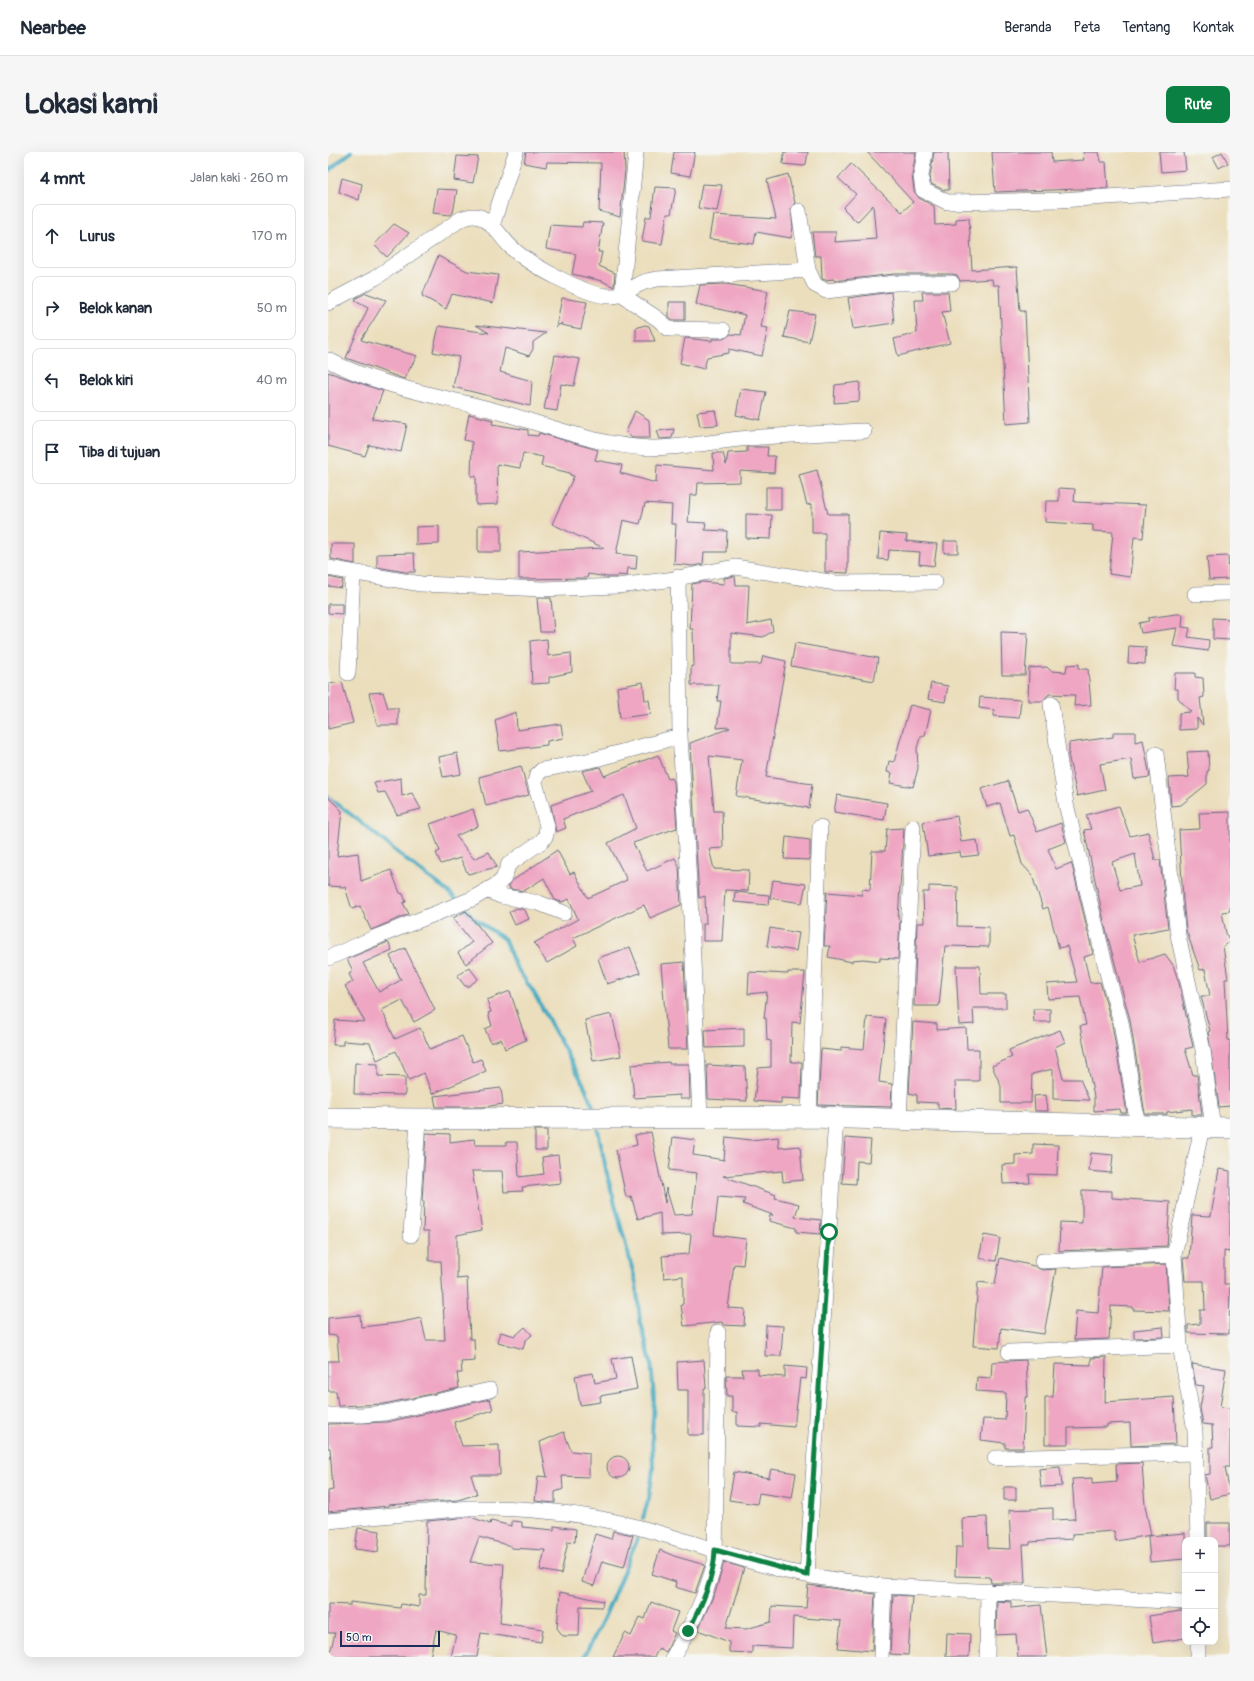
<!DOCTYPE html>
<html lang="id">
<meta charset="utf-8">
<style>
body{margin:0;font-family:Pangolin,sans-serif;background:#f6f6f7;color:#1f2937}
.controls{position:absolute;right:12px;bottom:12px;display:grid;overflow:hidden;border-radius:8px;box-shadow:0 4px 16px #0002}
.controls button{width:36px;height:36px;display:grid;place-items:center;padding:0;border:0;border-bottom:1px solid #e0e1e3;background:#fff;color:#1f2937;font:20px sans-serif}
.scale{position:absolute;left:12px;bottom:10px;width:100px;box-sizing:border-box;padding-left:4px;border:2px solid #1b2f5e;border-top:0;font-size:11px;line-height:14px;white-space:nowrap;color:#1b2f5e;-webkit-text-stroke:3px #f6f6f2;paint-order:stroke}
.stop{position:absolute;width:12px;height:12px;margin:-9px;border:3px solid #0b8043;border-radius:50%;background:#fff}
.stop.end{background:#0b8043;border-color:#fff;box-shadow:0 1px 4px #0008}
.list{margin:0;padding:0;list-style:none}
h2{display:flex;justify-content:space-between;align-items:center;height:52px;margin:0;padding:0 16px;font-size:17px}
h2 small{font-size:13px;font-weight:400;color:#747a83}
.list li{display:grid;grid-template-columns:26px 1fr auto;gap:12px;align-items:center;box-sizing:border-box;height:64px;margin:0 8px 8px;padding:0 8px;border:1px solid #e0e1e3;border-radius:8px}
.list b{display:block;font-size:15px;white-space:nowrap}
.list em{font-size:13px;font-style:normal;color:#747a83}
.icon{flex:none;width:22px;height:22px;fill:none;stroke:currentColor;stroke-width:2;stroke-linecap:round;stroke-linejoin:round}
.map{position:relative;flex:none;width:902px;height:1505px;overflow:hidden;border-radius:8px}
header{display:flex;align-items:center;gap:24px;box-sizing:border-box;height:56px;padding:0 20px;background:#fff;border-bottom:1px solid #e0e1e3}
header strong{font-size:19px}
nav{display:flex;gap:22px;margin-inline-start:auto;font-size:14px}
.intro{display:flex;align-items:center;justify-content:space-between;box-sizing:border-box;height:96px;padding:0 24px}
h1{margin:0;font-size:28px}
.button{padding:10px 18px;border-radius:8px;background:#0b8043;color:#fff;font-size:14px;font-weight:700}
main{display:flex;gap:24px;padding:0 24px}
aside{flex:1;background:#fff;border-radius:8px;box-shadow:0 4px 16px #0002}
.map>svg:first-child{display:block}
</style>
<header>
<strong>Nearbee</strong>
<nav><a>Beranda</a><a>Peta</a><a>Tentang</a><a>Kontak</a></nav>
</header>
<div class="intro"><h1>Lokasi kami</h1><a class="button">Rute</a></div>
<main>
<aside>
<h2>4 mnt<small>Jalan kaki · 260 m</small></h2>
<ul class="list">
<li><svg class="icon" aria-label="ahead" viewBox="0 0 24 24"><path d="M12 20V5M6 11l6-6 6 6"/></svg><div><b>Lurus</b></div><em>170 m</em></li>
<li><svg class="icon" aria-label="right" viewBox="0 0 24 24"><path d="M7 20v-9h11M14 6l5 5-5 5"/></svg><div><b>Belok kanan</b></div><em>50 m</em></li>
<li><svg class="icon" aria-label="left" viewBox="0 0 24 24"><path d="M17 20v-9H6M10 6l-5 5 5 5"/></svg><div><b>Belok kiri</b></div><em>40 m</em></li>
<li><svg class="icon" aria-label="arrive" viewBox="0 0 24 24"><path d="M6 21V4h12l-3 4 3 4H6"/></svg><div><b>Tiba di tujuan</b></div></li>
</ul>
</aside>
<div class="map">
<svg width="902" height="1505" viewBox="0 0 902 1505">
<rect width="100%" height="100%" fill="#f6f6f2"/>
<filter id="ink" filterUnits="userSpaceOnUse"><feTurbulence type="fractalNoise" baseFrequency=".025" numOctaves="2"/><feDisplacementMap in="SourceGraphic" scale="8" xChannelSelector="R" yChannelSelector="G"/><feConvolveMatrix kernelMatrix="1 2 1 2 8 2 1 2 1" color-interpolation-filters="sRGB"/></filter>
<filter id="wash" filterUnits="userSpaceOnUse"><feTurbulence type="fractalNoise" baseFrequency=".012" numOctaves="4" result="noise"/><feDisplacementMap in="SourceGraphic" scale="16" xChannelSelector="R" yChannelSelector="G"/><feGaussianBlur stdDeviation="0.9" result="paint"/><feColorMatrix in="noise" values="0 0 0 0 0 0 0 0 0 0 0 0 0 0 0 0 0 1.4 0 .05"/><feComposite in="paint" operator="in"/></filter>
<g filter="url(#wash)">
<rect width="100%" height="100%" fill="#ebdebc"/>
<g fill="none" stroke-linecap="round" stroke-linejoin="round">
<!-- stream -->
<path stroke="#41a9c1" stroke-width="4" d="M0 19 23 0
M0 645C30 667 58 691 87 715 101 726 119 736 130 749
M135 754 144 765 176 787 187 813 206 841 256 933 265 954
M270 978 279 1022 308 1131 312 1168 323 1210 326 1247 324 1282 325 1317 321 1346 315 1366
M256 1505 277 1464 309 1387"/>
</g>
<g id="blocks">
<!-- building -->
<path fill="#efa6c2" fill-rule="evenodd" d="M198 0H296L297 18 292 65 271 59 273 11 219 10 218 15 196 11Z
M346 0H367L362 24 343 21Z
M456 0H480L478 12 476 14 455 12Z
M539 0H588L584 23 586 39 591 46 606 54 607 73 628 72V67L641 66 644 118 689 115 692 159H697L702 270 678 272 671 133H665L664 127 632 129 629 123 624 122H566L506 129V127L497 128 494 127 493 104H487L484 80H508L507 90 548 87 545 53 529 70 515 56 528 42 510 26 523 12 574 60 585 50Z
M606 0H620L621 38H616L603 32 602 24Z
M664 0H723L724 10 756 8 755 0H771L773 10H778L780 36 667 40Z
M831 0H856L858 18 833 20Z
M894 0 900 11 891 16 885 5Z
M129 4 150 5 145 31 126 28Z
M460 22 467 51 463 56 465 76 463 86 428 80 426 92 381 87 385 63 448 67 439 28Z
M14 26 34 32 31 48 11 40Z
M374 32 394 33 389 59 370 56Z
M327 35 348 36 343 62H339L334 92 314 89 318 65H323Z
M109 37 129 38 125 61 122 63 105 61Z
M255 70 275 71 270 100H274L271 114 287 121 286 135 274 129 244 122 248 102 218 97 222 73 254 75Z
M66 72 81 81 59 105 46 93Z
M110 104 139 119 170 123 165 151 124 142 118 157 94 144Z
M398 132 440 139 433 175 440 176 434 204 401 197V201L379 205 376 217 352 211 357 186 384 189V187H395L403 182 413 183 417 163 368 152 372 133Z
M563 140 566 171 525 177 520 146Z
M594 140H620L622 159 614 160 622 191 570 204 566 187 589 181 587 148H595Z
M38 141 58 148 33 188 89 204 76 227 18 206 40 156 27 149 28 146Z
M234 146 259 150 253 177 233 173 234 171 228 175Z
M341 150H357V168H345L341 165Z
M462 159 487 162 481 190 456 185Z
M148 173 218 181 205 190V197L201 204 177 196 172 220 204 229 202 254 125 235 131 205 105 200 111 174 161 181Z
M317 173 321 174 327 189H308V176Z
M227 203 252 207 246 234 233 232 229 259 216 257Z
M0 220 55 239 44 267 79 272 73 300 41 293 37 304 0 294Z
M532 230 531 249 506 251 507 233Z
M413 237 438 240 432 268 408 263Z
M387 258 390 273 372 274 369 260Z
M307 259 321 268 322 286H304L298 280Z
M141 262 165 268 164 272 200 278V283L210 284 211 281 270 298 267 308 294 313 292 321 328 331 329 313 386 318 385 301H395L398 313 400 301 419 300V295H440L439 304H447L446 321 412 319V330L370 331 369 343H362L360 370 378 371 377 378 399 379 398 400H376L375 412 365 414 346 412 348 372H343L344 353 317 351 312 372 295 368 288 402 309 404 308 417 300 416 299 424 290 423 289 425H279L260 422 259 426 191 427V400L276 396 224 372 246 324 242 323V321L213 314 215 305 195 301 192 316 169 312 170 352 148 353V324H143L144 290 136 288Z
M346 277 344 286 332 287 329 279Z
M489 318 500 362H520V421L497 420V381H484V352L479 353 471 323Z
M438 335H453V358H438Z
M731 336 747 337 746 350 818 353 815 386 806 385 802 425 781 422 785 380 765 379V373L717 370 718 349H731Z
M418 362 444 363 443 387 418 386Z
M150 373H173V400H150Z
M111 374V392L88 393V375Z
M552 381 579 383 578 389 609 392 606 414 591 412 592 400 561 398 560 408 550 407Z
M616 389H630V401H616Z
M3 392H27V412L3 407Z
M86 401 87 420H77L49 415V402Z
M900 404 901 427 881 428 879 405Z
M407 424 408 433H421L419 473 443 468 445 479 435 485 403 481V512H433L435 504 458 509 438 625 484 632 481 656 408 644 414 608 381 604 386 659H394L395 696 381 697 386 717 421 718 420 739 397 738 394 789H375V772H378L377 744 371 746 362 591 402 576 401 575 389 576 393 549H389L391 533H363V514H366L365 477H362L364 432 374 430 396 432V426Z
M0 425 15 428 13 436 0 434Z
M209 446H223L226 480H212Z
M0 452H14V462L0 461Z
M848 462H855L854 475 862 476 860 485 881 488 880 499 845 494 849 476 813 481 811 471 821 469 820 466Z
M885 466 902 467V488L885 487Z
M673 480 700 481 697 523H674Z
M219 487 220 504 243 501 244 520 221 525V531L204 532 202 489Z
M467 491 550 506 546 529 463 514Z
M801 494 818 495 817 512 800 511Z
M751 512V517H760L763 553 746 554 747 543 721 542 715 549H700L701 516 719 515 723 519 738 520 739 513Z
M847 521H867V525L875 526 876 545 872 546 875 573 869 566V577L851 578V561L863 560 850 546V537H846Z
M14 530 25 571 0 577V532Z
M315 530 317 548H321L323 562 292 566 289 535Z
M603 531 620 534 617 550 600 547Z
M55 540 60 556H70V573H49L41 541Z
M652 545 693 548 691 566 666 564V558L651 556Z
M582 553 603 558 597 583 592 586 589 596 590 616 585 635 562 631 564 621 559 620 561 609 566 610Z
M188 560 189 578 233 572 235 586 219 589V593L172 599 167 568Z
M785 580H807V590L815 588 822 625 806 627 803 607 772 612 777 638 749 644 740 602H741V591L785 585Z
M880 599 881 619H879V632L853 653 843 654 841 626 861 625 859 600Z
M129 601 133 622 115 625 111 605Z
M330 603 340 627 344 626 346 630 349 676 305 691 319 719 347 706 351 714 353 753 322 766 316 753 245 786 249 794 219 811 206 791 250 767 241 747 234 750 227 748 216 726 196 739 182 737 181 734 184 729 229 698 242 722 246 720 260 746 299 728 280 691 308 676 296 643 235 667 238 676 228 680 223 653 263 639 254 619 272 615 276 624Z
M193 614 201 643 158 654 151 625Z
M73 626 74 644 84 641 93 657 69 663 57 640 50 641 46 631Z
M680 629 690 659 699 656 709 680 733 671 738 690 720 697 728 717 743 711 744 713 765 802 756 805 762 831 772 830 784 872 799 961H793L792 957 766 959V945L752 874 758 873 752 845 720 847 719 832 749 830 739 794 731 796 720 755 715 757 704 723 694 712 686 683 682 684 672 651 659 655 653 637Z
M509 643 559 651 556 668 506 660Z
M0 645 14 659 9 704 30 701 33 729 63 718 72 741 75 742 78 750 75 751 81 762 43 778 32 754 24 757 17 735 0 734Z
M791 654 802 684 820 680 827 708H832L840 776 804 783 812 810 837 802 845 813 851 831 865 895 857 897 865 923H869L874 963H864V957L839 960V962H817L802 868 778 778 756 678 763 677 758 663ZM807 702 812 734 792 738 784 710Z
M145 657 150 674 128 684 146 707 161 700 169 715 140 722 132 706 113 712 108 701 112 699 102 672Z
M902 660V759L894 760 898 781 902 790 895 794 900 827H897L900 888H902V954L891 955 880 880 882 879 873 844H882L877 817 872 818 858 778 855 748 851 678 872 677 871 661Z
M629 664 633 690 649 688 651 703 633 705 632 700 600 704 595 670Z
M576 676 570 767 572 768 570 807 552 806V809L535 807 524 808V810L500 805 502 794H496L499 740 534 743V737L542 738 544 699H557L559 677Z
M458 685 482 688V708L456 707Z
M445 728 478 732 474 751 442 746Z
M601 734 630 735 629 774 661 775V795L617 794 611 854H586L589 771H596L595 740H601Z
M407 740 441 743 440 753 406 750Z
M189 756 197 758 201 767 187 773 181 760Z
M138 759 164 791 138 812 130 801 144 790 125 766Z
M442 776 471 781 468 799 439 794Z
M60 790 64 798 35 811 51 840 73 828 62 804 77 796 107 858 86 870 74 848 54 858 67 887 92 876 102 897 134 884 145 910 153 907 158 919 104 942 96 921 81 928 68 899 49 908 42 891 15 889V893H5L7 868 37 870 17 834 25 830 21 822 25 819 19 807Z
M302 795 312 821 279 832 270 806Z
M356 810 360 897H340L333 812Z
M628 814H652L653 842H678V856H645L646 872 631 873Z
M141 815 150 827 141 834H137L129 824Z
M421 820 460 822V820H477L472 871 464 870 463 910H474L473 947 453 946V951L426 949 430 916 443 915V889L439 888 438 866H436L439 840 420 842Z
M182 839 198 888 177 897 173 887 163 891 157 877 164 874 160 861 163 860 159 848Z
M705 857H722V870H706Z
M284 862 293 904 265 909 257 868Z
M539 865 558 867 551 930 564 932 563 955 490 953 493 897 513 899V895L536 897Z
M585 870 609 872V878L638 876 639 897H651V929H627L628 957 610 956V951L589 950V943L581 941Z
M416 876V895L378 896 377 878Z
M732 878 737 890 727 895 735 927H752L761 948 725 947V917L704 922 703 951H673V934L664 914 684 905 681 898Z
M341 910V912H361L362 947H352V943L306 946 303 913Z
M27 911 50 912V924L77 925V943L26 942Z
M379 913 417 915 419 949 380 947Z
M173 936 175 952 156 955H108L106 944Z
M718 943 720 959H707L706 944Z
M207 978H219V998H207Z
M323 980 337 1051 338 1036 346 1063 364 1062 369 1021 341 1018 345 985 367 988 365 1003 396 1008 398 985 423 988 450 985 451 996 472 994 475 1028 455 1030 454 1019 395 1024 448 1043 447 1046 471 1052 467 1065 493 1068 492 1082 468 1080V1076L441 1069 442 1063H445L415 1052 417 1047 390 1045 386 1083 418 1087 415 1113 406 1112 400 1156 417 1157 416 1174 395 1173 394 1170 356 1174 353 1153 355 1152V1124L336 1126 334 1104 361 1102 363 1082 333 1083 332 1061 310 1067 303 1044 298 1045 288 998 309 993 307 983Z
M98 981 122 982V990L146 987 147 993H178V990H189L191 1025 216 1022 214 1005 230 1003 233 1031 194 1035 195 1039 176 1040 174 1019H144L154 1078 129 1083V1127L139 1126 142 1187H146L147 1209 133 1210 134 1221H129L131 1236 56 1252 10 1254 8 1239H0V1209H11L9 1184 0 1183V1166L32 1163 33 1175 69 1171 93 1166 98 1188H117L113 1109H101V1079H95L96 1049H94Z
M517 986 543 988 541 1010 529 1009 528 1032 514 1031Z
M705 992 730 993 729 1023 701 1022 702 1031 675 1032 674 1013 687 1012V1003L705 1002Z
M763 1001 785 1003 783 1021 761 1019Z
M891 1017 902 1019V1100L896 1099V1132H902L901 1182 860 1181V1173L872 1172V1158H877L876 1129H857L855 1106H861L864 1063 883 1064Z
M754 1038 784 1039V1046L842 1050 839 1094 731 1099 732 1070 754 1071Z
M656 1083 672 1086 668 1109 651 1106Z
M672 1106 706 1114 714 1118 728 1117 716 1182 673 1176 671 1196 645 1194 650 1130 667 1132Z
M838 1112 841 1159 805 1158V1155L783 1154 781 1187 746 1188 748 1159 770 1161 774 1115Z
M438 1173 455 1174 453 1204H437Z
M197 1175 204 1183 197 1189 195 1197 170 1190 173 1180 187 1184Z
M835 1175 836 1185 806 1186V1178Z
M303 1204 309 1237 272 1244 273 1250 252 1253 247 1224 265 1221 267 1231 288 1227 284 1207Z
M778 1205 777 1250 846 1245 848 1292 803 1294 802 1271 779 1272V1275L740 1276V1292H717V1245H725L727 1212 763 1213V1206Z
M376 1208 378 1236H376V1283H360V1238H350L349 1210Z
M698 1208 700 1245H697L695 1296H677V1291L653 1288 655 1267 677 1268 678 1241 648 1239 649 1225 663 1226 664 1210Z
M864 1212 898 1217 892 1255 902 1256V1315H897L902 1342 882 1347 877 1323 882 1322V1295H885L884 1273 875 1272 872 1256 876 1234 868 1233Z
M457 1214 479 1216 478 1227 472 1226 466 1275 433 1272V1275L409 1274V1260H404V1244H399L398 1224H415L414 1217H430V1223L457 1225Z
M162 1247 165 1258 126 1270 134 1294 171 1293 172 1323H143L149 1342 130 1348 60 1353V1354L0 1360V1339L5 1338 2 1296H0V1272L59 1270Z
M236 1280 243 1299 261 1301V1325L234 1324 235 1337 227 1340V1351L207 1349 210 1324 219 1325 212 1290Z
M279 1315a11 11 0 1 1 22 0a11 11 0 1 1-22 0Z
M814 1311 817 1354 823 1383 788 1389 786 1379 744 1382V1387L702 1390V1393H695L697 1431H663L662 1425 627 1424 628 1395H635L634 1366 659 1365 660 1396 683 1397 681 1358 725 1356V1368L747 1367 744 1327 764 1326V1332L789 1330 788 1312Z
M732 1315 734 1334 713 1335 711 1317Z
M443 1317 468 1321 464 1346 431 1341 429 1352 401 1348 406 1320 441 1326Z
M676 1335H688V1348H676Z
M143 1365 162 1372 163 1369 184 1374V1369L194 1370V1375L226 1378V1374L248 1377 247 1390 240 1389 233 1422 212 1418 217 1398 183 1396V1394L151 1385 142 1410 176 1412 172 1471 215 1477 213 1490 153 1481 149 1505H123L128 1483 108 1478 102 1505H1L7 1481H0V1452L22 1453V1450L72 1456 73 1452 91 1455V1443H98L99 1369Z
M879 1371H902V1394H887V1388H879Z
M30 1376 52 1379 50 1400 27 1397Z
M285 1379 305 1383 296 1415 274 1409 266 1434 254 1430 267 1382 283 1387Z
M857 1381V1407L822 1410 820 1384Z
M332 1398 346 1404 377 1413 367 1441 347 1435 348 1430 324 1422Z
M396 1410 416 1416 398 1476 418 1477 443 1470 444 1454 478 1456 480 1433 547 1442 544 1499 510 1496 513 1469 465 1465 464 1496 424 1494V1501L401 1500V1490L370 1478 388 1438Z
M232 1440 275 1449 274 1455 252 1454 251 1484H235L229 1476Z
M565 1443 584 1444 580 1503 562 1502Z
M669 1449 683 1450V1456L713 1453 719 1505H690L688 1482 668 1483Z
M323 1450 350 1460 343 1479 347 1481 338 1500 331 1496 326 1505H285L297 1481 303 1484 312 1465 317 1467Z
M852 1459H856L857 1486 825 1491 821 1464Z
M619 1481 642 1482 641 1505H618Z"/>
</g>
</g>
<g filter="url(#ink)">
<use href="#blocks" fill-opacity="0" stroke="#646c7f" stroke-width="1"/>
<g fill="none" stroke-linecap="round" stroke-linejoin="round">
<!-- street casing -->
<g stroke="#646c7f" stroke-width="16">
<path id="street" d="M308 0 294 143 330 167 341 177 395 178
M597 0 593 24 595 38 619 50 732 48 902 37
M471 59 480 118
M164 74 188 0
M0 151 47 126 133 67C140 64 148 62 156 67 167 73 174 87 184 96 200 112 259 144 281 144 294 145 301 137 312 132 317 129 323 128 329 127L480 118 487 133 498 139 567 131H624
M0 208C51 234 106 243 161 257 214 271 267 294 322 296 355 296 389 289 421 286 459 283 498 281 536 279
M0 416 93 432 215 437 289 434 339 428 407 415 508 431 607 430
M350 425 352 584 363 764 372 965
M867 442 902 441
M20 521 25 421
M723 552 738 652 781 828 793 870 810 974
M828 602 850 783 875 898 885 977
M161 739 173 744 211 751 236 761
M0 806 51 784 144 747 170 732 175 727 181 712 214 689 218 683 219 674 207 630 209 623 214 618 268 607 352 584
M481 965 492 675
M571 968 585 675
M83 1083 90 967
M714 1109 846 1103
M681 1200 852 1193
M0 1263H34L57 1261 162 1238
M667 1306 868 1301
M0 1369 141 1356C197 1355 255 1361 309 1375 358 1388 405 1405 454 1418 487 1426 522 1430 556 1434L857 1450
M870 1388 867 1279 852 1193 846 1103 874 976
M479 1423 508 966
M345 1505C363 1475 378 1444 387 1410L390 1180
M553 1505 556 1434
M659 1505 660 1439
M870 1505V1490"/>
</g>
<!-- secondary casing -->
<g stroke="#646c7f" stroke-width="22">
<path id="secondary" d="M0 966 90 967 481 965 902 976"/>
</g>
<!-- street -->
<use href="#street" stroke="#fff" stroke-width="15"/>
<!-- secondary -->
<use href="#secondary" stroke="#fff" stroke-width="21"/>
</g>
</g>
<g fill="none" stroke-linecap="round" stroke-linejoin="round" filter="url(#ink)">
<!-- route -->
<path stroke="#0b8043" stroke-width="5" d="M360 1479C373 1455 386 1427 387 1398L479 1423 501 1080"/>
</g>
</svg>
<div class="controls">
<button>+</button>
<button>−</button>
<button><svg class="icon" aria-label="locate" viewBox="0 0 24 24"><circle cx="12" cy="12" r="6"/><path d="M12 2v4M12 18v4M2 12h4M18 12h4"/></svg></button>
</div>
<div class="scale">50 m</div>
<div class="stop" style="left:501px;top:1080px"></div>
<div class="stop end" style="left:360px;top:1479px"></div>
</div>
</main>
